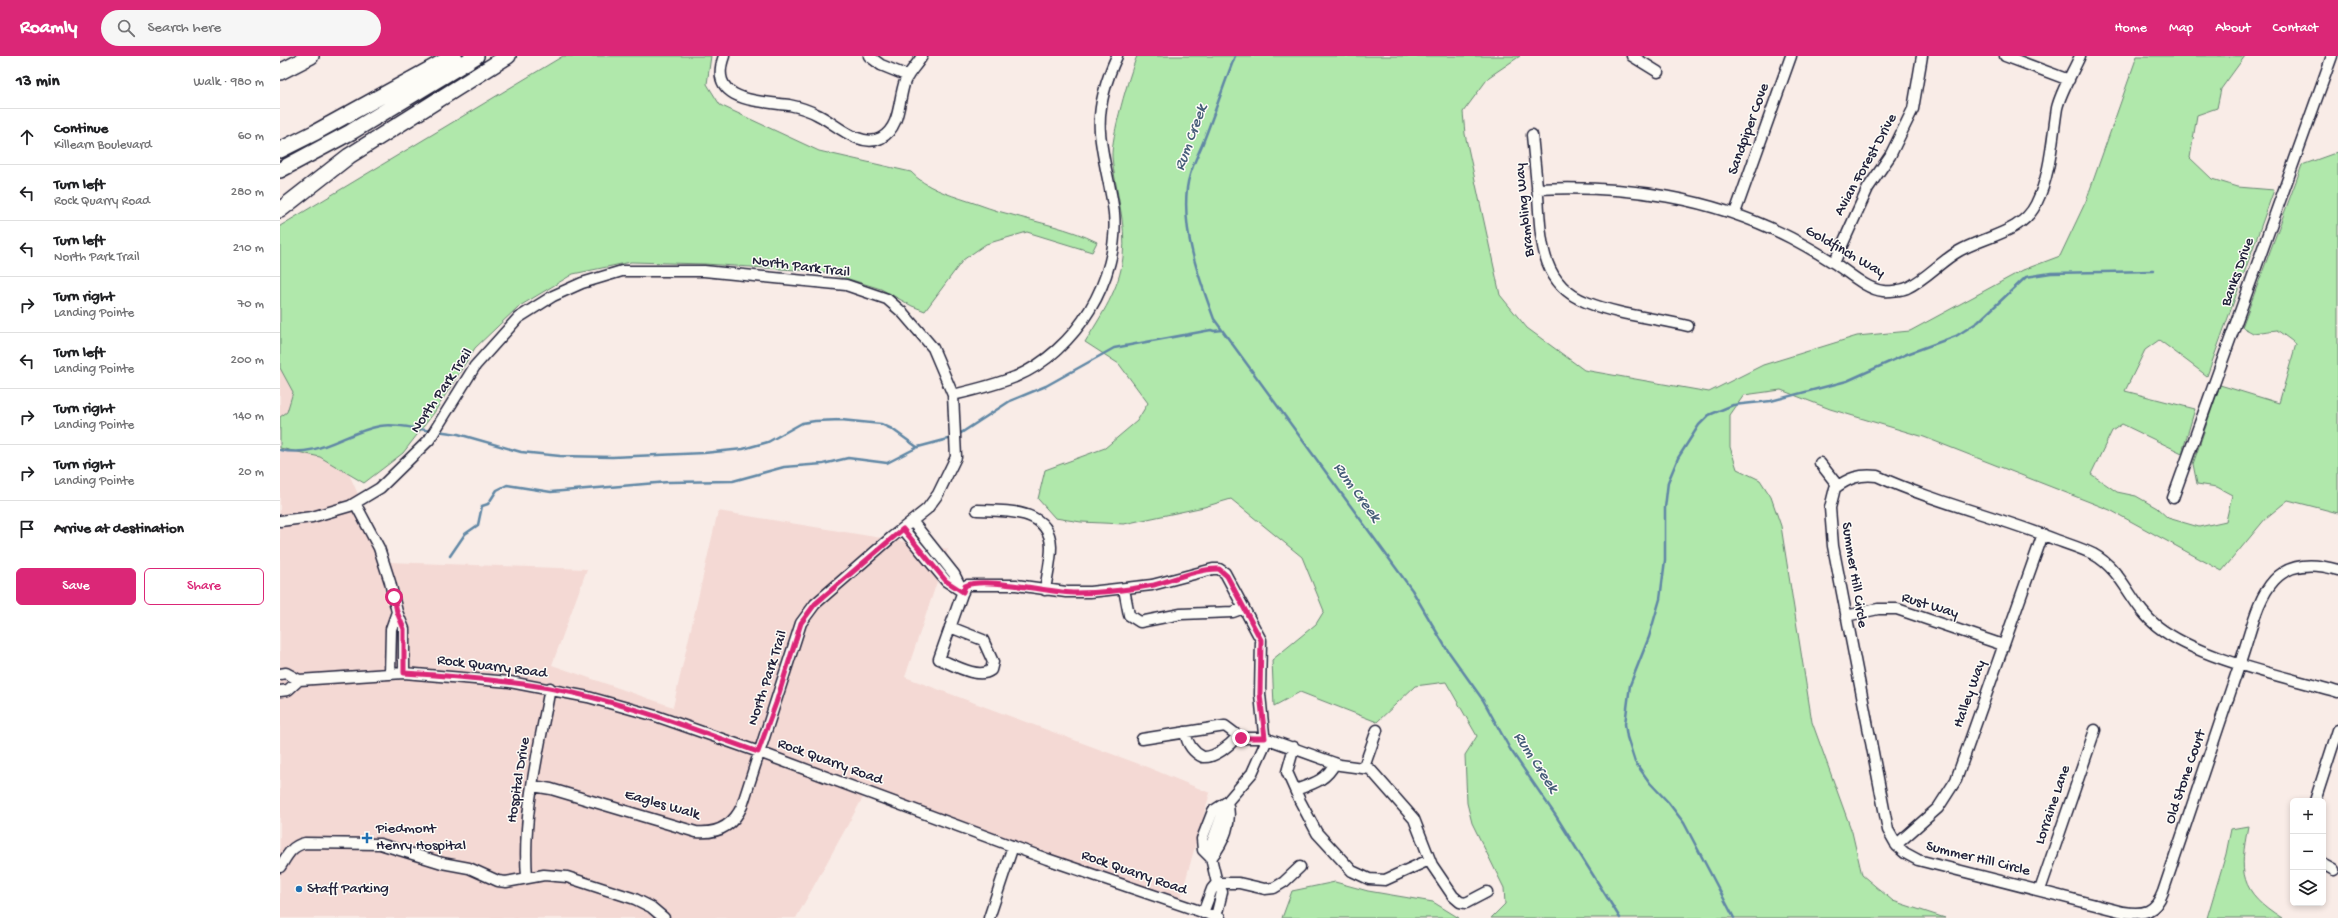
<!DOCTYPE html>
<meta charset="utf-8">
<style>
body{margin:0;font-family:"Gochi Hand",sans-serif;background:#f6f6f6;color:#202124}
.controls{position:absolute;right:12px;bottom:12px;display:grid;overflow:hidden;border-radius:6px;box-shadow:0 2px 6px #0003}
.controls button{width:36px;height:36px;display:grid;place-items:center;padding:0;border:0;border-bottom:1px solid #e0e0e0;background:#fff;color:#202124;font:20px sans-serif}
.stop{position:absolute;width:12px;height:12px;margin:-9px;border:3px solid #db2777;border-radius:50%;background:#fff}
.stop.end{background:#db2777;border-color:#fff;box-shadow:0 1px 4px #0008}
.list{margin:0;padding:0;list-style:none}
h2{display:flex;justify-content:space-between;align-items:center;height:52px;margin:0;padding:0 16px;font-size:17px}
h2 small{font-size:13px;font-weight:400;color:#757577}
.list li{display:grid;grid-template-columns:26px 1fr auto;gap:12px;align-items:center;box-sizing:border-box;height:56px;padding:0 16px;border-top:1px solid #e0e0e0}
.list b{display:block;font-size:15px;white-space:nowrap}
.list p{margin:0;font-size:13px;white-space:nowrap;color:#757577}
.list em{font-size:13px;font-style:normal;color:#757577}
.actions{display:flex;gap:8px;padding:12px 16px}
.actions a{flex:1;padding:9px 0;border:1px solid #db2777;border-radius:6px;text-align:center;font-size:14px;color:#db2777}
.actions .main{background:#db2777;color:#fff}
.icon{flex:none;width:22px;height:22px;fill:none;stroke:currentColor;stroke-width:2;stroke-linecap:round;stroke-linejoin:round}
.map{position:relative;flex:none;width:2058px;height:862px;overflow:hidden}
header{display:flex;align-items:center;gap:24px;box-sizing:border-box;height:56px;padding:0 20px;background:#db2777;color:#fff}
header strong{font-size:19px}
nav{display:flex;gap:22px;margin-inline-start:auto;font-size:14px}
.search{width:280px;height:36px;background:#f6f6f6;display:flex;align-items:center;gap:10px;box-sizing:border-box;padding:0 14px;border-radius:22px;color:#757577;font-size:15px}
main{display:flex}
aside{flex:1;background:#fff}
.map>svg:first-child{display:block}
</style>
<header>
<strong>Roamly</strong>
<div class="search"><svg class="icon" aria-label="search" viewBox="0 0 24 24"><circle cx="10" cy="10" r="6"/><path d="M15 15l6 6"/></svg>Search here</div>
<nav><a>Home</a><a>Map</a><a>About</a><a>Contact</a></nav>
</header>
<main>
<aside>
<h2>13 min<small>Walk · 980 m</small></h2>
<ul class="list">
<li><svg class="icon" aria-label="ahead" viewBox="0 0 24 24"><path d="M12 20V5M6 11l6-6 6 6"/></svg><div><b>Continue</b><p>Killearn Boulevard</p></div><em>60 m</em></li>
<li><svg class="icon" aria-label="left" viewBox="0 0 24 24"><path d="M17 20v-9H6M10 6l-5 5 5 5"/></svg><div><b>Turn left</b><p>Rock Quarry Road</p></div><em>280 m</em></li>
<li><svg class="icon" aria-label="left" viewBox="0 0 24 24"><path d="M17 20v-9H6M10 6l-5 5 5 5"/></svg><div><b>Turn left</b><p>North Park Trail</p></div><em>210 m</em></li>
<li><svg class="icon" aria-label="right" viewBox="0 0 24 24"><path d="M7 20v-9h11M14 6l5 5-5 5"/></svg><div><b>Turn right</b><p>Landing Pointe</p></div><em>70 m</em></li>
<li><svg class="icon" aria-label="left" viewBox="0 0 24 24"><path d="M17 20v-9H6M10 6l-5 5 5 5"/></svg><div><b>Turn left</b><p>Landing Pointe</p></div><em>200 m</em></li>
<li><svg class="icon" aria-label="right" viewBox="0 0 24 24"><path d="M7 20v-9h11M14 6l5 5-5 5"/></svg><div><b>Turn right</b><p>Landing Pointe</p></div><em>140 m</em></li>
<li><svg class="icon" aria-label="right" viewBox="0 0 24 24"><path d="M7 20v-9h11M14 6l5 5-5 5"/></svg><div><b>Turn right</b><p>Landing Pointe</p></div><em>20 m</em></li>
<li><svg class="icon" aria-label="arrive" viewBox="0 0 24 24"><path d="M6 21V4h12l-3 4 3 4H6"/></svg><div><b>Arrive at destination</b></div></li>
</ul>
<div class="actions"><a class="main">Save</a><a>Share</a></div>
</aside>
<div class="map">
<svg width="2058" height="862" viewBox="0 0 2058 862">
<rect width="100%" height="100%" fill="#f9ece7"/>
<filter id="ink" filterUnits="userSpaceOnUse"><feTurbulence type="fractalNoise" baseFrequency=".025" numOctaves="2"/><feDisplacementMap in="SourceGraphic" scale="8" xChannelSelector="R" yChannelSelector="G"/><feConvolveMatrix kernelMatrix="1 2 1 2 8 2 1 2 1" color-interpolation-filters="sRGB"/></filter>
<g filter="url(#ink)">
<!-- built -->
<path fill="#f4d9d4" d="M0 229 58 393 108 506 307 513 272 609 393 651 438 455 668 493 625 621 867 711 930 737 900 844 586 736 516 862H0Z"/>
<!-- green -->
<path fill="#b0e8ab" stroke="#698573" d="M283 0H431L427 28 440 49 539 95 631 116C646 132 667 138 688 145 701 149 715 155 729 158 759 167 789 172 817 186L812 196 747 176 706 188 683 204 645 255 632 250 601 233 546 216 425 208 351 206 293 218 238 251 195 292 154 357 123 397 84 427 40 401 0 392V361L7 356 13 336 0 312V170Z
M857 0H1240L1209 21 1183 56 1185 78 1220 239 1247 272 1304 314 1429 336 1483 309 1577 280 1630 275 1743 214 1780 200 1806 145 1857 0H1965L1941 33 1937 52 1917 59 1910 102 1932 123 1958 131 1994 134 1927 320 1879 284 1865 294 1845 335 1915 353 1902 397 1842 368 1832 375 1811 418 1837 436 1856 440 1877 452 1888 462 1919 471 1946 465 1952 439 1937 431 1917 428 1913 408 1940 329 1999 347 2016 288 1997 274 1973 277 1962 271 2022 109 2058 96V457L2008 444 1986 462 1942 515 1830 454 1644 381 1550 353 1501 334 1464 339 1450 359V391L1457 413 1480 424 1491 441 1501 470 1532 666 1572 776 1582 819 1613 845 1665 862H1211L1225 848 1224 832 1192 767 1187 747 1185 699 1197 680 1166 626 1135 630 1097 666 1020 636 994 650 992 604 1036 568 1044 555 1022 501 951 443 924 451 844 468 801 466 775 462 758 443 765 414 825 392 857 365 868 347 839 308 805 286C821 260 840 232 843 201 847 167 835 134 832 101 831 81 849 19 857 0Z
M1968 770C1959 817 1959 835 2002 862H1927L1946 798 1951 773Z
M1055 826 1088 835 1153 846 1179 862H1002L1012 835Z"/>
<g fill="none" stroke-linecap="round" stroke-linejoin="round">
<!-- stream -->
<path stroke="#6087a5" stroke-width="2.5" d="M955 0C944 28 935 56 924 84 918 100 909 114 907 132 902 177 919 222 934 263L1132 534 1166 592 1203 644 1230 693 1276 760 1340 862
M157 375 178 378 241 396 280 400 332 401 424 397 463 393 488 386 522 367 535 365 561 364 601 368 612 373 637 391
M678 379 730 345 766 330 834 292 931 274 934 275 942 274
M0 394C40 402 63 377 100 370 116 367 136 373 152 375
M170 500 185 478 198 469 202 450 208 448 217 434 227 429 271 436 388 426 453 425 504 411 543 408 568 402 607 407 638 391 672 382
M1454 862 1404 767 1388 746 1370 727 1355 706 1347 681 1345 668 1350 629 1369 581 1380 543 1385 504V452L1388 426 1398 402 1419 369 1429 359 1453 349 1491 345 1567 325 1627 298 1676 280 1698 266 1746 221 1771 217 1873 215"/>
<!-- minor casing -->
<g stroke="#22223b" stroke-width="13">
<path id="minor" d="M444 0C427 46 480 45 509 49 519 51 529 54 538 59 555 67 580 93 601 82 621 71 618 44 625 25 629 16 637 9 642 0
M589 0 601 9 628 20
M1352 0 1378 16
M1725 0 1789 24
M1252 79C1254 100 1256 120 1258 140 1261 182 1260 228 1306 246 1338 259 1375 262 1408 270
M1257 133C1346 129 1431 141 1511 182 1526 190 1540 198 1554 207 1568 216 1586 233 1603 235 1609 236 1622 234 1627 232 1646 223 1661 205 1679 195 1705 180 1742 177 1756 148 1771 118 1772 83 1777 52 1781 35 1793 16 1800 0
M1455 157 1511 0
M1554 207 1588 132 1610 100 1633 53 1642 0
M673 339C694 334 715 329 735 321 796 295 840 223 834 157 831 130 822 103 820 76 818 50 826 24 837 0
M1540 407 1558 430
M1893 442 2052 0
M75 447 99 492 110 526 117 556 124 573V617
M697 454C725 455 770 452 771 491 771 505 767 520 765 534
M0 465 32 461 70 450 100 432 149 384 195 310 238 262 273 240 302 227 342 215H424L566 229 607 243 623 257 653 292 673 339 676 401 658 438 647 453 612 481 535 548 521 567 462 750C453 770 437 778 416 776L271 733 253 730
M632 465 674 518 683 536
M623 473 666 525 683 536
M2058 514C1983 492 1979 553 1960 607L1883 836C1875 857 1864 859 1843 856L1638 804 1625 797 1617 790 1608 774 1553 490 1550 452 1555 432C1569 422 1579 418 1597 420 1654 446 1716 460 1774 483 1787 488 1801 492 1813 498 1844 515 1851 550 1877 570 1920 604 2004 620 2058 636
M844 533 849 559 860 566 901 558 953 556 964 552
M1566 560 1598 553H1617L1723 589
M670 571 703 584 713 606 711 614C698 624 672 608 659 603L684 532 687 529H736L786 536H810L872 529 933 513H939L945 517 981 584 980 638 985 688 972 717 947 746 932 786 931 802 937 827 942 836 936 861
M0 618 6 617 19 624 124 617 230 626 308 641 376 660 479 696 767 803 940 862
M110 618 111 573 117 556
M0 635 8 634 19 624
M905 676C907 687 912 696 923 701 935 702 950 689 958 680
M862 683 945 670 961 682H985L1060 709 1090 713 1134 763 1152 809 1173 840 1180 846 1186 847 1207 836
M1014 691 1007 716 1020 745 1037 777 1072 815 1089 823 1105 824 1149 804
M1084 711 1097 674
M1015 734C1032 728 1046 725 1055 707
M2035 745 2058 674
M1616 789 1658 752 1676 724 1763 478
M931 802 923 794 922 783 933 755 947 746
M931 802C944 786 953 765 947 746
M2043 808 2054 814
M0 811C7 800 11 790 25 787L100 788 162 807 189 812 218 825 226 826 264 819 287 821 355 843 371 851 384 862
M247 821C242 758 259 694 270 632
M1760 834 1815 674
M923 857 932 833 937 827H959L985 833 994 832 1004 826 1020 811
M709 862 733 790"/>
</g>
<!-- highway casing -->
<g stroke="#22223b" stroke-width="18">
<path id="highway" d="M0 16 31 0
M0 94 36 76 174 0
M0 114 71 76 196 0
M0 154 69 100 228 0"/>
</g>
<!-- minor -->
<use href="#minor" stroke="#fdfcf7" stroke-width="10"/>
<!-- highway -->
<use href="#highway" stroke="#fdfcf7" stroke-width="15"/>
</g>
</g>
<g fill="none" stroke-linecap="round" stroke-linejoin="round" filter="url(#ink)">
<!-- route -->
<path stroke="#db2777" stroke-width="5" d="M114 541 117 556 124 573V617C173 620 221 624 269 632 341 645 410 672 478 696L496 647 521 567 535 548 623 473 666 525 683 536 685 530C704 520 771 537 795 537 821 537 848 534 874 529 892 524 921 512 939 513L947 520 981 584 980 638 985 682H961"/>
</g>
<!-- markers -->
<g fill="#1f6fb2" stroke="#fdfcf7" stroke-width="1.5">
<path d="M85 776h4v4h4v4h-4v4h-4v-4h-4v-4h4z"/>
<circle cx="19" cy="833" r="4"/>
</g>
<g text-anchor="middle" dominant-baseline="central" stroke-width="3" stroke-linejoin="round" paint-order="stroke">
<!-- street labels -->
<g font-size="15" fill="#22223b" stroke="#fdfcf7">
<text transform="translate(1469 73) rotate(-70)">Sandpiper Cove</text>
<text transform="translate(1586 109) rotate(-61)">Avian Forest Drive</text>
<text transform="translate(1245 154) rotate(-96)">Brambling Way</text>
<text transform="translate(1565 196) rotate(30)">Goldfinch Way</text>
<text transform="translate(521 211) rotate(7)">North Park Trail</text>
<text transform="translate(1958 216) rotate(-70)">Banks Drive</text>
<text transform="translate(162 335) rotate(-56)">North Park Trail</text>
<text transform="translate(1574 519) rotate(81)">Summer Hill Circle</text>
<text transform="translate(1650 550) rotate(17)">Rust Way</text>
<text transform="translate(212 611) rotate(7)">Rock Quarry Road</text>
<text transform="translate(488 622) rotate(-72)">North Park Trail</text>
<text transform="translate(1690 638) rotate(-70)">Halley Way</text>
<text transform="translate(550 706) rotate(20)">Rock Quarry Road</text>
<text transform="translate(1906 721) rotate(-71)">Old Stone Court</text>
<text transform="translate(239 724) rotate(-81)">Hospital Drive</text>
<text transform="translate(382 749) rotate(16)">Eagles Walk</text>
<text transform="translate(1773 749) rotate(-71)">Lorraine Lane</text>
<text transform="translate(1698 803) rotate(14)">Summer Hill Circle</text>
<text transform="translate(854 817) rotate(19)">Rock Quarry Road</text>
</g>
<!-- poi labels -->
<g font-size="15" fill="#22223b" stroke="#fdfcf7" text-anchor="start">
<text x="96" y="773">Piedmont<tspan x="96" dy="17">Henry Hospital</tspan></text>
<text x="27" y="833">Staff Parking</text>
</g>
<!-- water labels -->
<g font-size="16" font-style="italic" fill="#465d79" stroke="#fdfcf7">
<text transform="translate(912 82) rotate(-70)">Rum Creek</text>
<text transform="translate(1076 437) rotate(54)">Rum Creek</text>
<text transform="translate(1255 707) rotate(57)">Rum Creek</text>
</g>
</g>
</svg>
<div class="controls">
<button>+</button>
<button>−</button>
<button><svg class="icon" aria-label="layers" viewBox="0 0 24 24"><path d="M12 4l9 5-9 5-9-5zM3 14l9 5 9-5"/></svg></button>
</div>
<div class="stop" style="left:114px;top:541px"></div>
<div class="stop end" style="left:961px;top:682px"></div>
</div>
</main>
